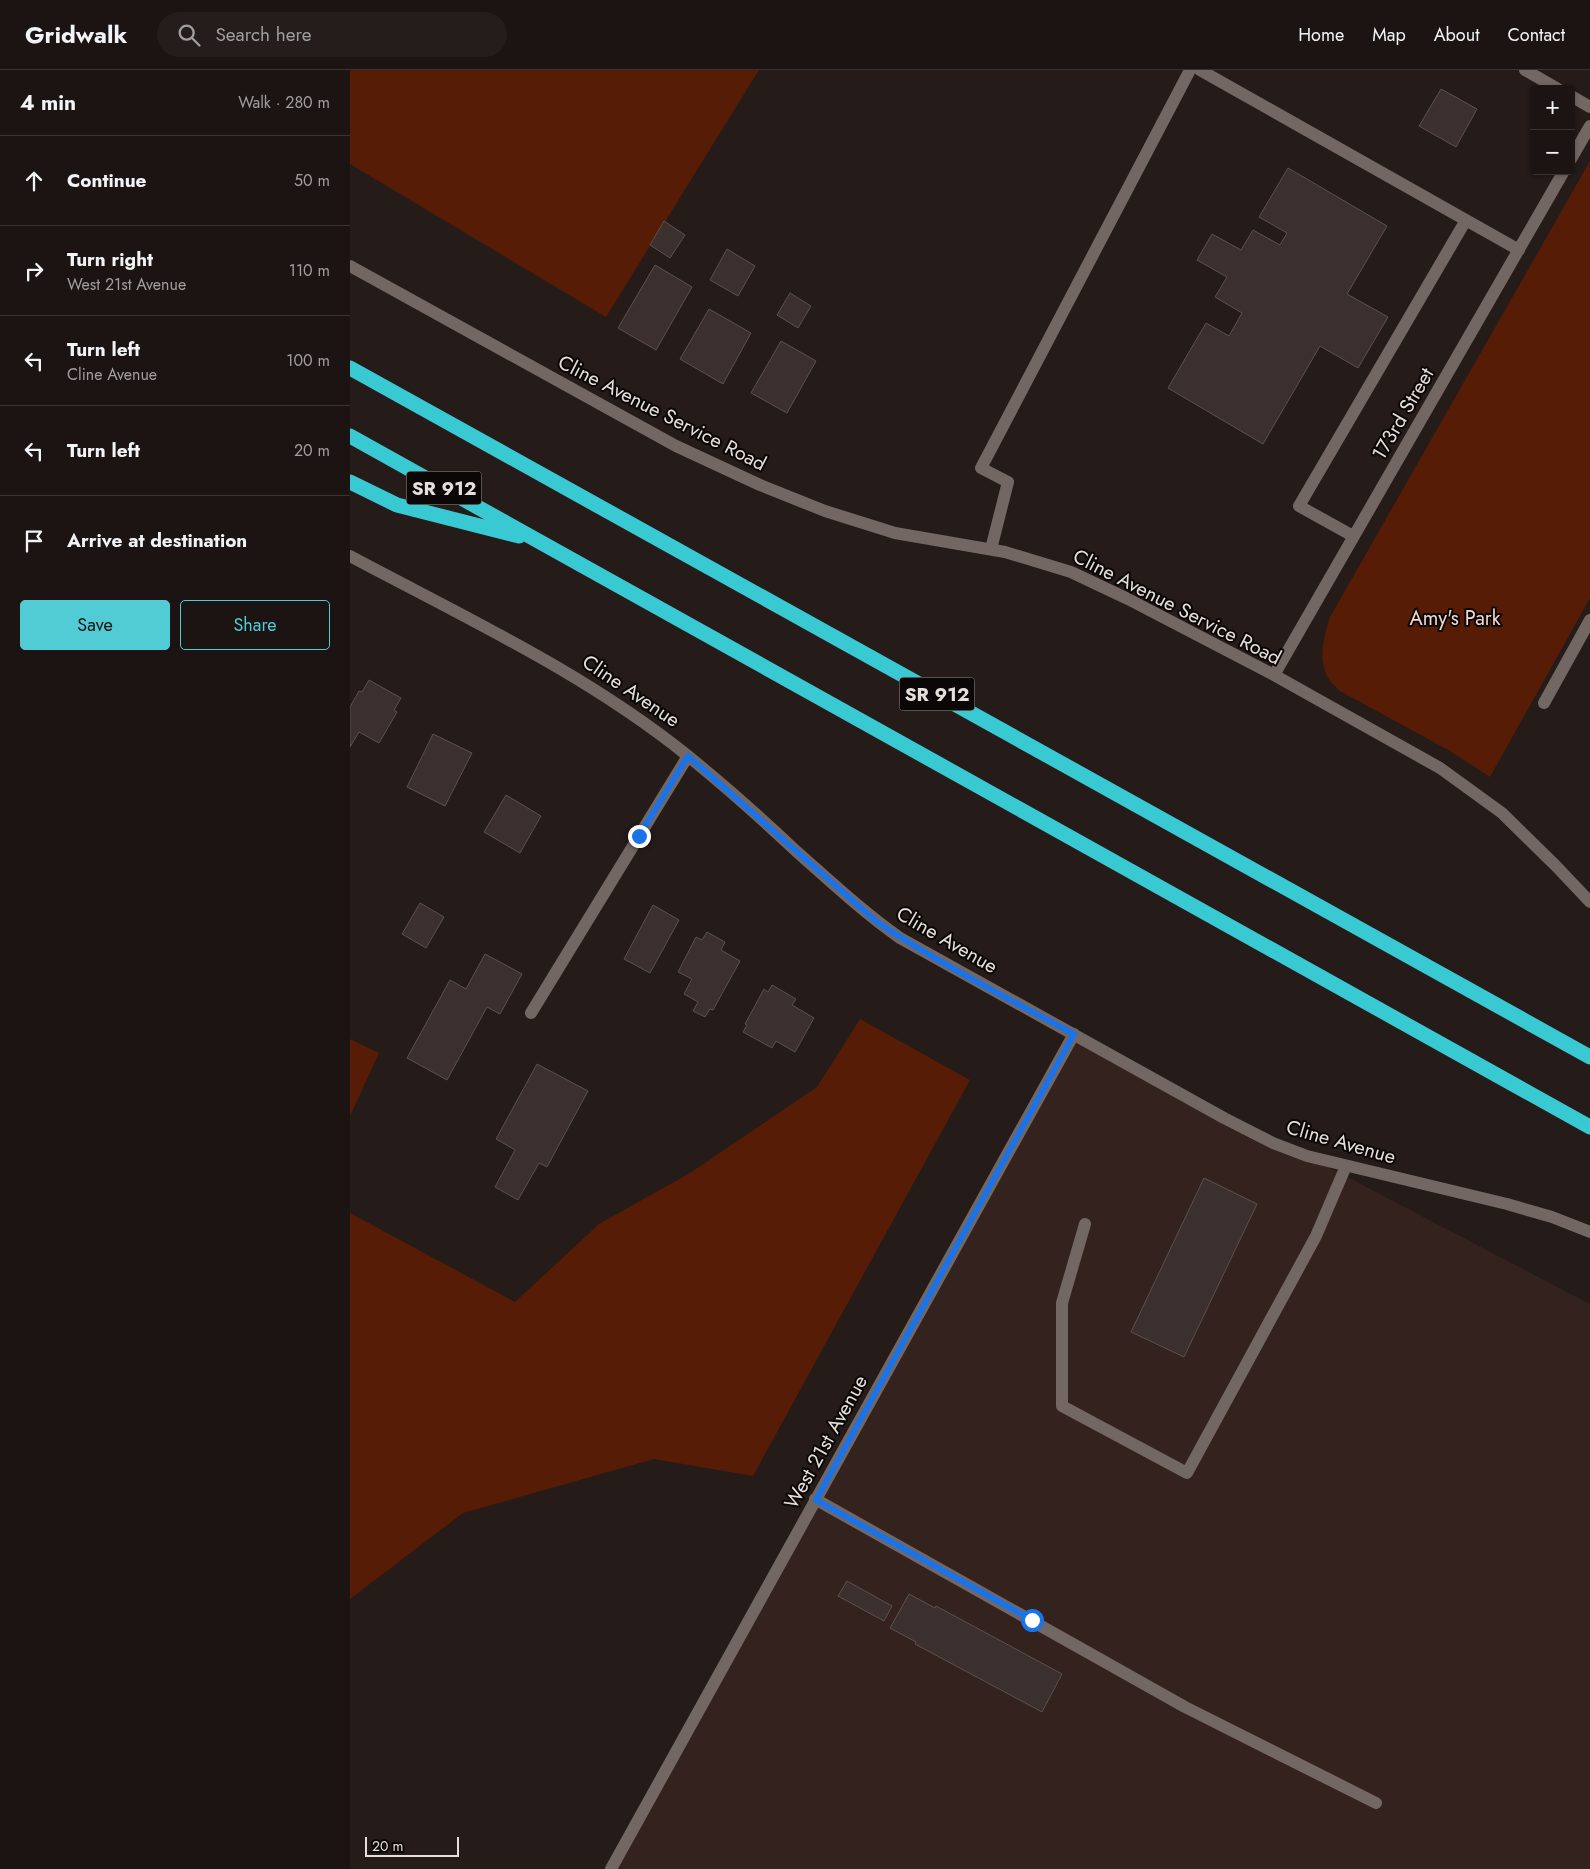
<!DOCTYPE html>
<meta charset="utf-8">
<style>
body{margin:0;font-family:Jost,sans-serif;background:#251d1b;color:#f1f3f6}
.controls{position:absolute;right:15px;top:15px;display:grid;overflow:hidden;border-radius:5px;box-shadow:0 1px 4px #0004}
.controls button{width:45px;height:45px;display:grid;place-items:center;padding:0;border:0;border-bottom:1px solid #3a3332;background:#1c1412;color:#f1f3f6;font:25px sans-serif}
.scale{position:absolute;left:15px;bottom:12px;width:94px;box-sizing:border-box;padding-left:5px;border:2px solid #e5dedb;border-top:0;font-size:14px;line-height:18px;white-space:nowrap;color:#e5dedb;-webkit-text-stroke:4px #0b0706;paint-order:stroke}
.stop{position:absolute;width:15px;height:15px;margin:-11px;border:4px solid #1a73e8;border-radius:50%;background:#fff}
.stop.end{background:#1a73e8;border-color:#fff;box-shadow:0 1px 5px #0008}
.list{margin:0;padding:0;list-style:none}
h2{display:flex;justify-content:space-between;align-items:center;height:65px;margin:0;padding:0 20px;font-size:21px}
h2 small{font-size:16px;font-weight:400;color:#a09e9f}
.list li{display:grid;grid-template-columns:32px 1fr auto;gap:15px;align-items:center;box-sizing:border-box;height:90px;padding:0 20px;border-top:1px solid #3a3332}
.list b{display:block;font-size:19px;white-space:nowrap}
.list p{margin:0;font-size:16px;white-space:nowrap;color:#a09e9f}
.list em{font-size:16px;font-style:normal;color:#a09e9f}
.actions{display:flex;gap:10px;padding:15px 20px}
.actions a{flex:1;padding:11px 0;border:1px solid #51ccd5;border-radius:5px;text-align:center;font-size:18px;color:#51ccd5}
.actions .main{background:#51ccd5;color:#111}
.icon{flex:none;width:28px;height:28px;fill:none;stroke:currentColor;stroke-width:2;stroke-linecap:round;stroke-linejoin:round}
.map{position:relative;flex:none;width:1240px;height:1799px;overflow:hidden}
header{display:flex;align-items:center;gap:30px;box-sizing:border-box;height:70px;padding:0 25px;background:#1c1412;border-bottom:1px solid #3a3332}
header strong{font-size:24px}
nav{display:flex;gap:28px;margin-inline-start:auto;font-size:18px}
.search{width:350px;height:45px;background:#251d1b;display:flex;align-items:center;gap:12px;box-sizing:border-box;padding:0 18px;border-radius:28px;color:#a09e9f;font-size:19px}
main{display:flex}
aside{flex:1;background:#1c1412}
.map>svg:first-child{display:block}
</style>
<header>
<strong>Gridwalk</strong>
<div class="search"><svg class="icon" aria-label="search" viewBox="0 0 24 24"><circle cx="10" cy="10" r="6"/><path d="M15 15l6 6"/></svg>Search here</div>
<nav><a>Home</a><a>Map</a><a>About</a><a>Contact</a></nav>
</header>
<main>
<aside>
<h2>4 min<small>Walk · 280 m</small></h2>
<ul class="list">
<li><svg class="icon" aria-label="ahead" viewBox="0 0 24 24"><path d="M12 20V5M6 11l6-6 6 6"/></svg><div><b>Continue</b></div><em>50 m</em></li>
<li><svg class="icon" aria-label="right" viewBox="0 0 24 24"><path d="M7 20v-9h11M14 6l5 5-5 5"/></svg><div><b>Turn right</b><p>West 21st Avenue</p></div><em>110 m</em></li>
<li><svg class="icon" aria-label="left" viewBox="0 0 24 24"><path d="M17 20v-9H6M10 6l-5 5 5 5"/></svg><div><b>Turn left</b><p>Cline Avenue</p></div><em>100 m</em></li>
<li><svg class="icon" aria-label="left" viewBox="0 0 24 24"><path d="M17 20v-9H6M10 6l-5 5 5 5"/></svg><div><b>Turn left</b></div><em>20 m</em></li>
<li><svg class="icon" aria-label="arrive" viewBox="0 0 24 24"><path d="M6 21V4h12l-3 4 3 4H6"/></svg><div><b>Arrive at destination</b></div></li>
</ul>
<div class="actions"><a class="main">Save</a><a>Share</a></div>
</aside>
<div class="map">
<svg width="1240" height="1799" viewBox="0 0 1240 1799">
<rect width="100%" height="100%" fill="#251b18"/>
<!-- built -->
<path fill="#33221d" d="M724 964 1240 1234V1799H263Z"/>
<!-- green -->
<path fill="#571c06" d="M0 0H409L256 247 0 94Z
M1240 91V528L1140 707 1100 681 990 621C986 617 981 613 979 609 967 591 974 566 980 547Z
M510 949 620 1010 403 1406 304 1389 113 1443 0 1529V1143L165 1232 249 1154 340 1103 467 1017Z
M0 969 29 983 0 1046Z"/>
<!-- building -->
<path fill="#3b302d" stroke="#5d514d" d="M1091 19 1127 39 1106 77 1069 56Z
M938 98 1037 156 997 224 1038 247 1008 298 970 276 913 374 818 318 856 253 879 266 892 243 865 227 877 207 847 190 862 164 891 180 903 160 930 175 937 163 909 147Z
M314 151 335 165 320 188 300 175Z
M377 179 405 196 388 226 360 210Z
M305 195 342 217 306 280 268 258Z
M440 223 461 236 448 258 427 245Z
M359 239 401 263 373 314 330 289Z
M431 271 466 291 437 343 401 323Z
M19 610 51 628 44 640 47 642 29 673 9 662 0 677V637L9 621 12 622Z
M83 664 122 683 95 736 57 717Z
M156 725 191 746 170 783 134 762Z
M70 833 94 847 76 878 52 864Z
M303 835 329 850 300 903 274 889Z
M357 862 375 872 371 880 390 891 363 940 360 939 355 947 343 941 348 932 334 924 342 909 328 902 346 867 352 870Z
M135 884 172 904 150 944 137 937 97 1010 57 988 100 910 116 919Z
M422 915 446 929 442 935 464 948 445 982 426 971 422 978 393 962 397 955 395 954 414 919 418 922Z
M187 994 238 1021 197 1097 189 1093 168 1130 145 1117 165 1080 146 1069Z
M854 1108 907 1134 834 1287 781 1262Z
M497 1511 542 1536 534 1551 488 1526Z
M559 1524 585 1538 586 1536 712 1604 692 1642 565 1574 566 1572 540 1558Z"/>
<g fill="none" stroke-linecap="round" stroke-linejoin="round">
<!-- minor -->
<path stroke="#736763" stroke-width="12" d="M850 0 1169 180
M1175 0 1208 19
M1221 26 1240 37
M1221 89 1240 56
M0 196 326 376 410 415 475 441 545 463 655 482 721 502 778 529 924 605 1090 698 1152 743 1206 796 1240 832
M1003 466 949 436 1116 150
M641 479 658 412 631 398 840 0
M0 486C116 548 235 603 338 686 375 716 411 748 446 781 480 811 513 842 550 868L874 1048 923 1073 957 1086 1157 1134 1202 1147 1240 1162
M924 605 1214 101
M1194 633 1240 550
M181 943 338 686
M735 1154 712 1233V1336L837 1403 966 1166 996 1096
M465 1429 835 1637 1026 1733
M261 1799 724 964"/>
<!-- highway -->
<path stroke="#39c9d2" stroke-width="15" d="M0 298 1240 987
M0 366 1240 1057
M0 412 47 435 169 466"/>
</g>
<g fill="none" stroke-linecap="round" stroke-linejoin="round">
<!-- route -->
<path stroke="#1a73e8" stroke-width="6" d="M289 766 338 686 527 852C590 894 657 928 724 964L466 1430 682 1550"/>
</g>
<g text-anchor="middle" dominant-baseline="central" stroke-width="4" stroke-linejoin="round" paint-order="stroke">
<!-- shield labels -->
<g fill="#0b0706" stroke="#a49e9b" stroke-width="1">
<rect x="56.5" y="401.5" width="75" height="33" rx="4"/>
<rect x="549.5" y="607.5" width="75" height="33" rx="4"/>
</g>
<g font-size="19" font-weight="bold" fill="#e5dedb">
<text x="94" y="418">SR 912</text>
<text x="587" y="624">SR 912</text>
</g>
<!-- street labels -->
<g font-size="20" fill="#e5dedb" stroke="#0b0706">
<text transform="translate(312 343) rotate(27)">Cline Avenue Service Road</text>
<text transform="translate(1053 344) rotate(-60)">173rd Street</text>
<text transform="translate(827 537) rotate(27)">Cline Avenue Service Road</text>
<text transform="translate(281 621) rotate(34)">Cline Avenue</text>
<text transform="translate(597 870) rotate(30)">Cline Avenue</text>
<text transform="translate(991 1072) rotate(16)">Cline Avenue</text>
<text transform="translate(476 1372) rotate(-61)">West 21st Avenue</text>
</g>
<!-- park labels -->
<g font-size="20" fill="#f2d8d0" stroke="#0b0706">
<text x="1105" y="548">Amy's Park</text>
</g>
</g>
</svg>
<div class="controls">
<button>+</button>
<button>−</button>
</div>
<div class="scale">20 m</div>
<div class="stop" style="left:682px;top:1550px"></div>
<div class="stop end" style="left:289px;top:766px"></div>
</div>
</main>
